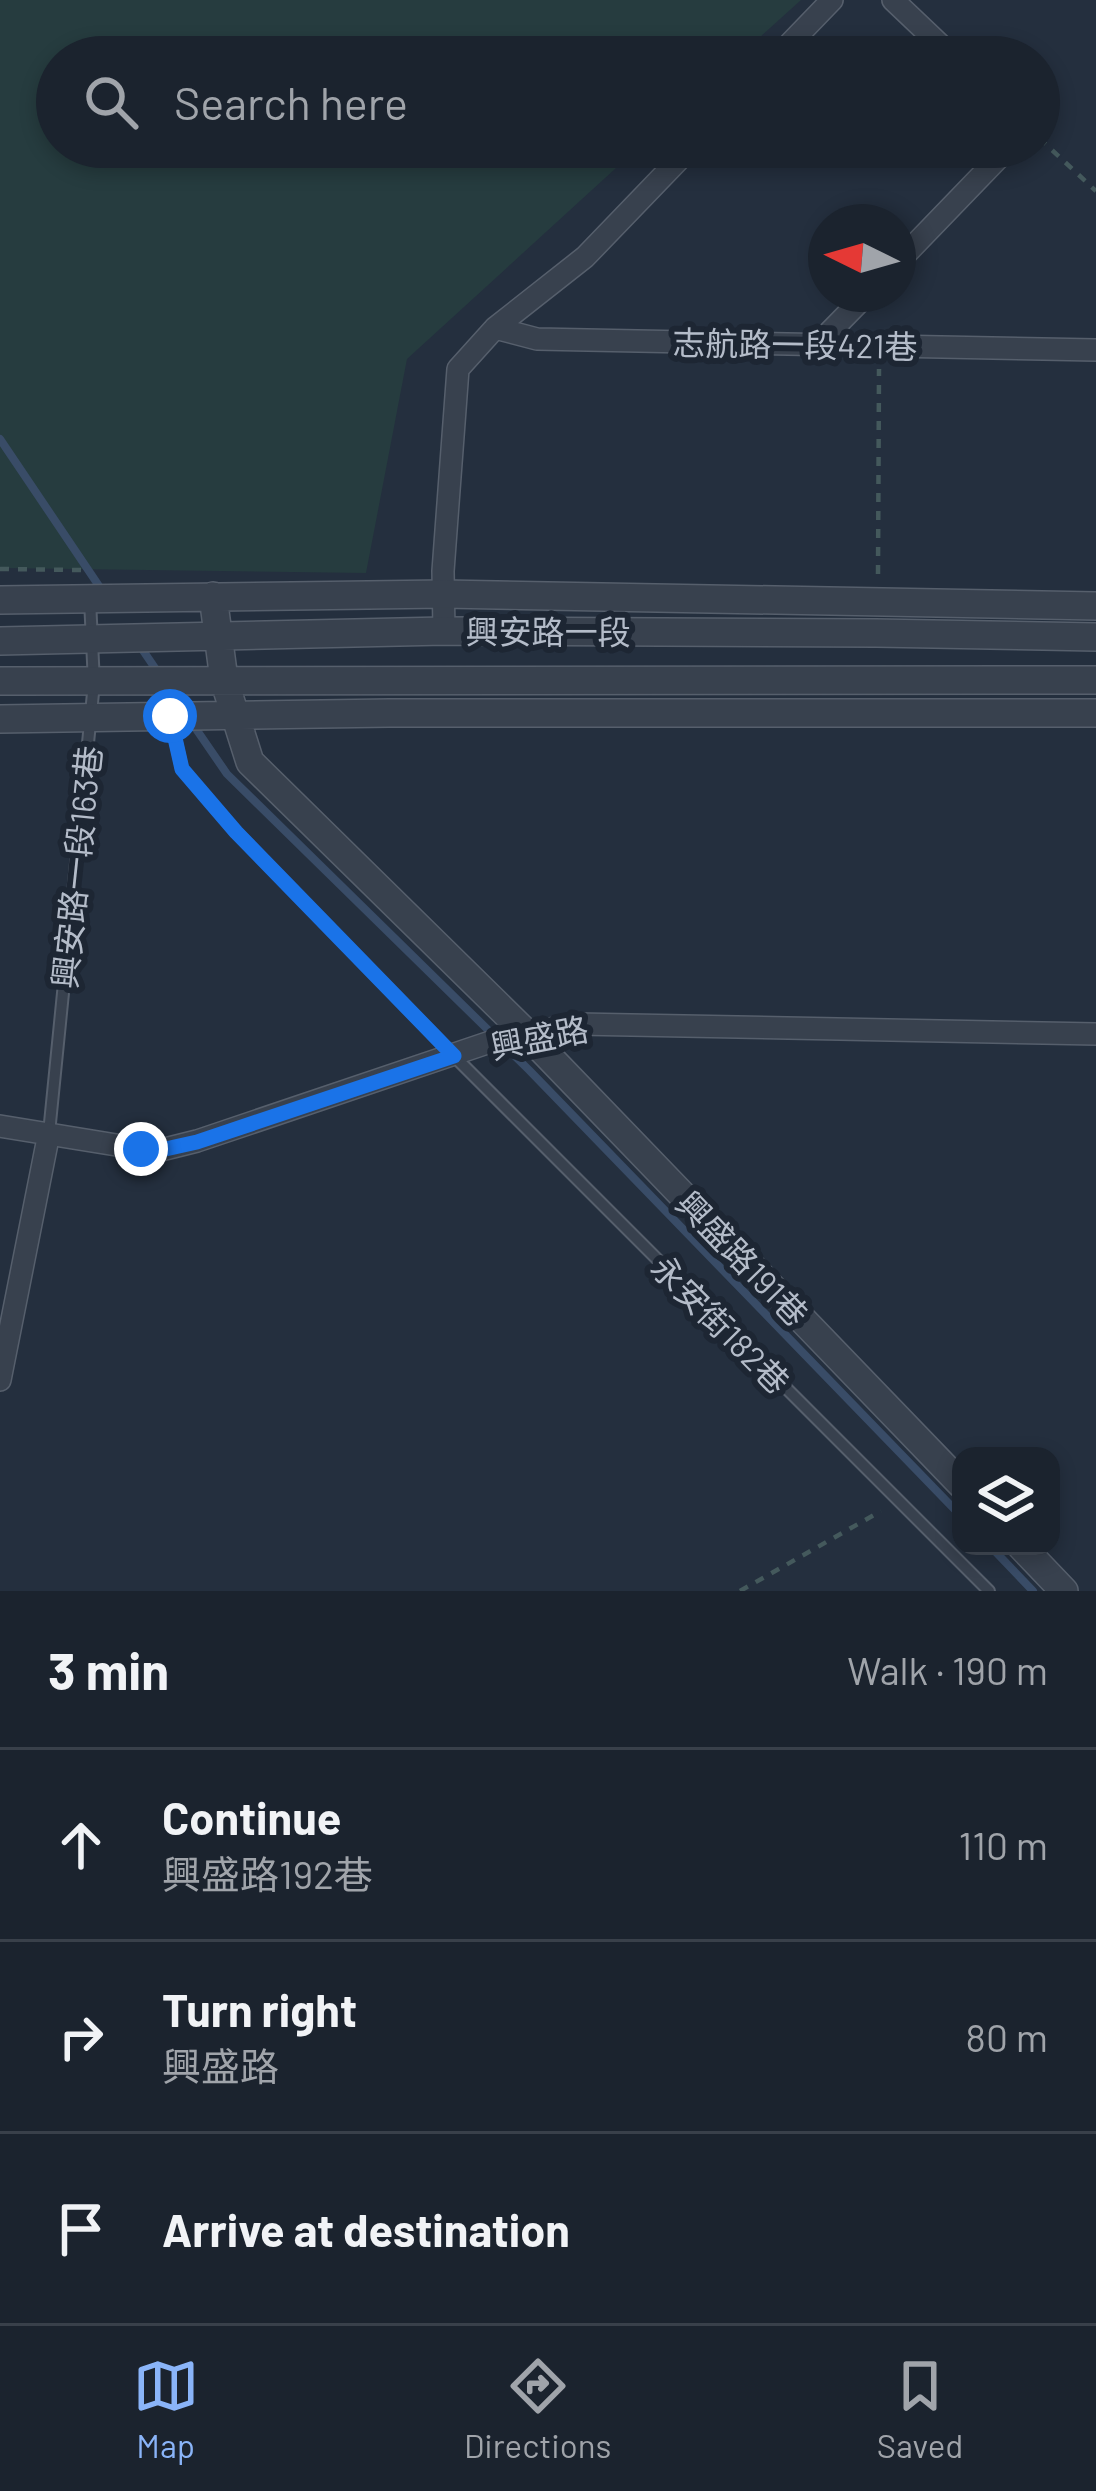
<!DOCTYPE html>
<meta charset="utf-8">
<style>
body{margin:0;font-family:Barlow,"Noto Sans TC",sans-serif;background:#282f3a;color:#f1f3f6}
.controls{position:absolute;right:36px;bottom:36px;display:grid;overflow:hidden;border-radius:24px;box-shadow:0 6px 18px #0003}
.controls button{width:108px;height:108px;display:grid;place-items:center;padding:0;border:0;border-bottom:3px solid #39404a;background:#1b232e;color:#f1f3f6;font:60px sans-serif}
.compass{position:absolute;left:808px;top:204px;width:108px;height:108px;border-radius:50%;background:#1b232e;box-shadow:0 6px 18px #0003;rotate:275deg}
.stop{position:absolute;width:36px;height:36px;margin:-27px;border:9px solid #1a73e8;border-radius:50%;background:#fff}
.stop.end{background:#1a73e8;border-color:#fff;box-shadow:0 3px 12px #0008}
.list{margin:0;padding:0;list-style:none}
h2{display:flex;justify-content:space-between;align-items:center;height:156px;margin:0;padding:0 48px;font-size:51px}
h2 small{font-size:39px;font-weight:400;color:#a0a4aa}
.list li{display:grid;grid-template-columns:78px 1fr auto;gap:36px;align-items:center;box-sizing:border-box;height:192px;padding:0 48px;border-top:3px solid #39404a}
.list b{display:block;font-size:45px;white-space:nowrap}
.list p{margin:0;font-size:39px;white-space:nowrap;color:#a0a4aa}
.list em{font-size:39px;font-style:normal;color:#a0a4aa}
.icon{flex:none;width:66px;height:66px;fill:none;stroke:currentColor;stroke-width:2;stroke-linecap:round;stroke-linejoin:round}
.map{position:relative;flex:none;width:1096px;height:1591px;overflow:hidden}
.search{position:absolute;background:#1b232e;box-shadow:0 6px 18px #0003;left:36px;right:36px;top:36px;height:132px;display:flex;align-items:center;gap:30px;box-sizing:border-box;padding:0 42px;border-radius:66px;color:#a0a4aa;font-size:45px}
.sheet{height:732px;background:#1b232e}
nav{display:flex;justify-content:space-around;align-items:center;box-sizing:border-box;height:168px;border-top:3px solid #39404a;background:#1b232e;font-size:33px;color:#a0a4aa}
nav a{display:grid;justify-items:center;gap:6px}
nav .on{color:#8ab4f8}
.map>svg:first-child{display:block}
</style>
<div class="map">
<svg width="1096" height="1591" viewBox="0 0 1096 1591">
<rect width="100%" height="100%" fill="#242f3e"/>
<!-- green -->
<path fill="#263c3f" d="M0 0H801L738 57H57V147H639L407 359 366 573 0 568Z"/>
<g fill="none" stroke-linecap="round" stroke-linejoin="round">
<!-- stream -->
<path stroke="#394c67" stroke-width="8" d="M0 439 101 589
M140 646 159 674
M194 726 227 774 529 1070 961 1516
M990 1546 1033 1591"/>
<!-- service casing -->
<g stroke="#565f6c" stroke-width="14">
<path id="service" d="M171 720 182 769 236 832 454 1056 989 1591
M49 1133 94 683 90 600"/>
</g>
<!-- minor casing -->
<g stroke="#565f6c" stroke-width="24">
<path id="minor" d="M893 0 953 57
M777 57 832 0
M898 262 1009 147
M495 328 537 339 1096 350
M818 344 867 294
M444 631 443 571 458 369 495 328 585 257 691 147
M0 1126 141 1149 161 1150 197 1141 505 1037 578 1024 1096 1034
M0 1380 49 1133"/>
</g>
<!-- tertiary casing -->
<g stroke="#565f6c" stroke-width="30">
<path id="tertiary" d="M213 596 224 680 250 762 525 1032 961 1484
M0 600 444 594 1096 606
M0 641 444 631 876 633 1096 637
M0 681 1096 680
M0 719 389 713H1096
M1021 1546 1064 1591"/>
</g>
<!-- path -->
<path stroke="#44595c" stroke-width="4.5" stroke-dasharray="9 9" stroke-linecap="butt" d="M1039 138 1096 191
M0 569 82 570
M878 574 879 369
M740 1591 881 1511"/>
<!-- service -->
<use href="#service" stroke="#38414e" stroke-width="10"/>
<!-- minor -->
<use href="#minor" stroke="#38414e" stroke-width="21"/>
<!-- tertiary -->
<use href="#tertiary" stroke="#38414e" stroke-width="27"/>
</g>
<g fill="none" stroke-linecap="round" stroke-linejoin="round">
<!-- route -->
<path stroke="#1a73e8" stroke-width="15" d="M141 1149 161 1150 197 1142 454 1056 236 832 182 769 170 716"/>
</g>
<g text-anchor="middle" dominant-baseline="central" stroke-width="12" stroke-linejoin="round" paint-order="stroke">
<!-- street labels -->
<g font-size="33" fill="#b4bcc9" stroke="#1d2633">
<text transform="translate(795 344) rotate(1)">志航路一段421巷</text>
<text x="548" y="631">興安路一段</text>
<text transform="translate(76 867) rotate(-84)">興安路一段163巷</text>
<text transform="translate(539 1037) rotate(-11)">興盛路</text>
<text transform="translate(743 1258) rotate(46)">興盛路191巷</text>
<text transform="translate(721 1324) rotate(45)">永安街182巷</text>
</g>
</g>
</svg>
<div class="controls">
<button><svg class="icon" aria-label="layers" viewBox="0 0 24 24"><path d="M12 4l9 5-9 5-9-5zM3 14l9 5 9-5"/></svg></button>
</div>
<svg class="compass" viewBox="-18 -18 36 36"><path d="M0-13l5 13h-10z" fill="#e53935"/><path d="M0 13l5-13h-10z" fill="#a0a4aa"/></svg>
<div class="stop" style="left:170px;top:716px"></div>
<div class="stop end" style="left:141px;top:1149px"></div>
<div class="search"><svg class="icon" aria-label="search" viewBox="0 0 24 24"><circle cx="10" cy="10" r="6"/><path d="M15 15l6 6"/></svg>Search here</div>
</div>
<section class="sheet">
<h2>3 min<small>Walk · 190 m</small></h2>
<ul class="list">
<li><svg class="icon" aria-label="ahead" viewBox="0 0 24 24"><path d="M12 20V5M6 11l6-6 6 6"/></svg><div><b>Continue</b><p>興盛路192巷</p></div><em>110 m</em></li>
<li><svg class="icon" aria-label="right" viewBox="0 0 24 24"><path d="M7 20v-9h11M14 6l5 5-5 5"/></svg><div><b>Turn right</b><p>興盛路</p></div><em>80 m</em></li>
<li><svg class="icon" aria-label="arrive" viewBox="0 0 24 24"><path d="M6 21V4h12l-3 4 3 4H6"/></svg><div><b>Arrive at destination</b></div></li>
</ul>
</section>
<nav>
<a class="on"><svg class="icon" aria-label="map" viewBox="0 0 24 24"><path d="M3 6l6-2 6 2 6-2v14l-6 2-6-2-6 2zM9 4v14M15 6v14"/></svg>Map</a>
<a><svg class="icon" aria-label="directions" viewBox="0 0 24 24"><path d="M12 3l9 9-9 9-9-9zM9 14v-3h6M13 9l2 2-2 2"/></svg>Directions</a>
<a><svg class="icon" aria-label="saved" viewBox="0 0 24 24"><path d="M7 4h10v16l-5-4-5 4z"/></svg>Saved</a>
</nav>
